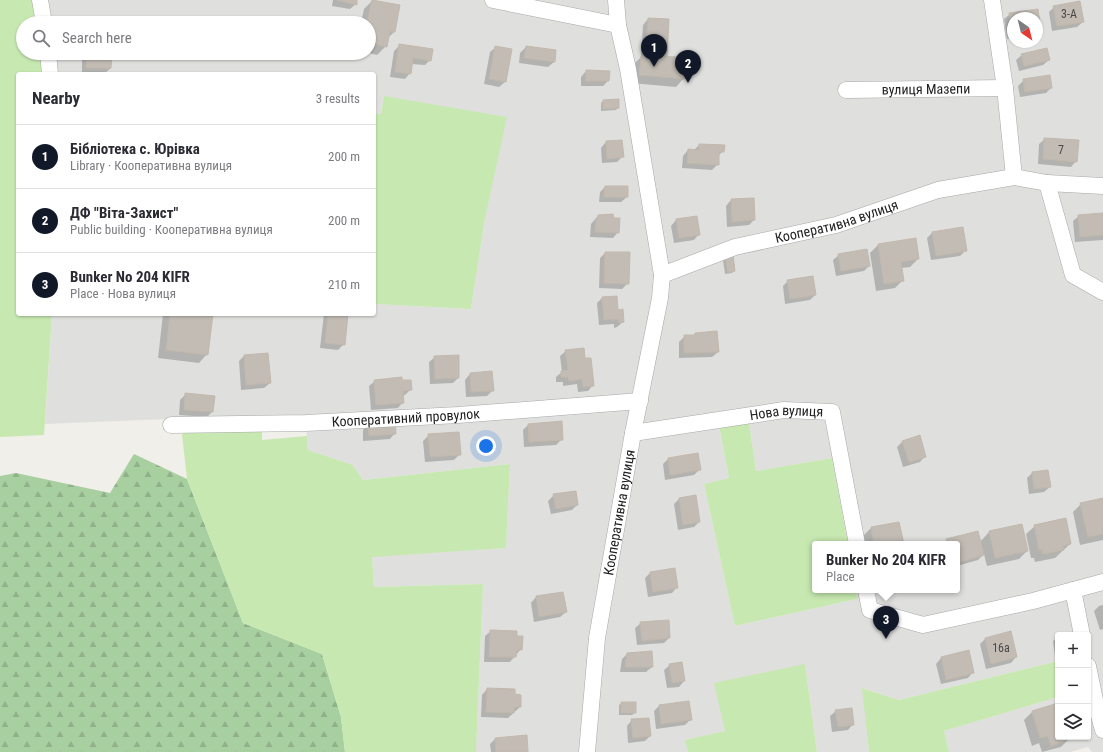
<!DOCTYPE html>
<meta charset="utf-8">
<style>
body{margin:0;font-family:"Roboto Condensed",sans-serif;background:#f2f2f3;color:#2b2b33}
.controls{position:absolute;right:12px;bottom:12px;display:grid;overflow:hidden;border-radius:4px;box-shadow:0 1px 3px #0004}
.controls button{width:36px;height:36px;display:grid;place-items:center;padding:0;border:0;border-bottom:1px solid #e1e1e2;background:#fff;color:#2b2b33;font:20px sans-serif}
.compass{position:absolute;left:1007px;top:12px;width:36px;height:36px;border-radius:50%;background:#fff;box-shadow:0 1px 3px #0004;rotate:145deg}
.you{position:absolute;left:486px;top:446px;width:14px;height:14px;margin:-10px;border:3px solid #fff;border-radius:50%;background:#1a73e8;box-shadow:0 0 0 6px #1a73e833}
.badge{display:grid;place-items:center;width:26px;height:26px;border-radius:50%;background:#111827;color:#fff;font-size:13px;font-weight:700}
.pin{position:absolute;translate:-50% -33px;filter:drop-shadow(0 1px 2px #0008)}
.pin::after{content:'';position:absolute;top:21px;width:14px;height:12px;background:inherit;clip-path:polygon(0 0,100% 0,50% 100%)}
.popup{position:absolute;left:812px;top:541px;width:148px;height:52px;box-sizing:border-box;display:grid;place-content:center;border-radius:4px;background:#fff;filter:drop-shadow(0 1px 3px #0005);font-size:13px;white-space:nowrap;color:#7c7c81}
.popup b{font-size:15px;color:#2b2b33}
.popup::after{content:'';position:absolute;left:50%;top:100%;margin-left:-8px;border:8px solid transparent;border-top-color:#fff}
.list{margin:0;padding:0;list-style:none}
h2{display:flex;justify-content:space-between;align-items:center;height:52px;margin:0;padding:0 16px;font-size:17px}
h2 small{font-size:13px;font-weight:400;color:#7c7c81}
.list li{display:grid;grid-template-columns:26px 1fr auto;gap:12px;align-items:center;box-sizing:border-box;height:64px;padding:0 16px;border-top:1px solid #e1e1e2}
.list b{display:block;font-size:15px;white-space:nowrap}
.list p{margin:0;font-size:13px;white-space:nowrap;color:#7c7c81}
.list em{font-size:13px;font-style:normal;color:#7c7c81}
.icon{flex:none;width:22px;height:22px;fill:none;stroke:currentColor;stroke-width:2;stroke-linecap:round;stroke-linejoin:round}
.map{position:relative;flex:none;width:1103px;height:752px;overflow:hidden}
.search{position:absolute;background:#fff;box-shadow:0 1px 3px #0004;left:16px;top:16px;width:360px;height:44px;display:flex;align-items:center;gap:10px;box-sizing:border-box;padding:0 14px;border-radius:22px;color:#7c7c81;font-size:15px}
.panel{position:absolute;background:#fff;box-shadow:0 1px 3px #0004;left:16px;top:72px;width:360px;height:244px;border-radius:4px}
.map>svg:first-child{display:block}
</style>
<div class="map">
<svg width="1103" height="752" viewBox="0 0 1103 752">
<defs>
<pattern id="forest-firs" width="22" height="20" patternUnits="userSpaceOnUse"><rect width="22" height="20" fill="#a8cf9f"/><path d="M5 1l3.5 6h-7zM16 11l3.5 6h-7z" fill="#90b189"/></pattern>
</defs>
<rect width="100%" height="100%" fill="#f1efe9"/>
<!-- residential -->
<path fill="#dfdfde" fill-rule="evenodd" d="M40 0H1103V752H1092L1088 747 1070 752H949L944 731 1058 697V737H1088V635H1058V661L899 700 863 688 869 752H817L805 664 725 731 686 740 688 752H476L483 584 374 587 372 556 506 548 510 464 363 480 353 465 308 450 306 423 168 419 45 424 52 314H374V304L471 309 485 218 384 96 381 114 374 113V74H50L48 53H369V23H44ZM1013 18H1037V42H1013ZM749 423 756 471 832 458 848 544H957V590H856L857 599 735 626 704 484 729 478 719 427Z"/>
<!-- forest -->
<path fill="url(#forest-firs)" d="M134 454 187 479 243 623 322 654 341 717 345 752H0V476L16 473 110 493Z"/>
<!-- garden -->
<path fill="#c7e9b1" d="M0 0H40L44 23H23V53H48L50 74H18V314H52L44 435 0 437Z
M384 96 507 117 485 218 471 309 374 304V113L381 114Z
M749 423 756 471 832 458 848 544H815V590H856L857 599 735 626 704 484 729 478 719 426Z
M198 429H262V440L307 436 308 450 353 465 363 480 510 464 506 548 372 557 374 587 483 584 476 752H345L341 717 322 654 243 623 187 479 182 434Z
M1058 661V697L944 731 949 752H869L862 688 899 700Z
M805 664 817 752H688L685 740 725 731 714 683Z"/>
<!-- shadow -->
<path fill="#0003" d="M333 0H356V4L350 9 332 6Z
M372 1 394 32 387 39 386 46 377 55 369 53V23H361L364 9Z
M1054 7 1083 22 1077 27 1052 31 1049 12Z
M1037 10 1040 30 1037 32V18H1013V38L1007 39 1004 19 1010 14Z
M648 19 666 56 677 63 684 78 676 87 631 83 633 65 641 57 643 25Z
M400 45 430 60 425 65 411 64 410 73 405 79 390 77 394 51Z
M496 47 511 50 505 82 499 87 484 84 490 52Z
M526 47 554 62 548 67 519 63 520 53Z
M86 53H111V68L105 73H82V57Z
M1022 55 1049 60 1043 65 1019 71 1016 60Z
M586 71 608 81 603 86H581V77Z
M1024 80 1051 88 1046 93 1020 97 1018 86Z
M618 100V108L616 110 601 111V103L603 101Z
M1045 139 1076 161 1071 167 1038 164 1039 144Z
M606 142 622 157 617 162 602 163 601 148Z
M699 145 723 151 718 156V164L712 170 682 168 683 156 688 150H694Z
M605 187H627V197L621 202H599L600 192Z
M753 199 754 220 749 225 727 227 726 206 731 200Z
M1103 214V240L1075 242 1073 221 1079 216Z
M598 216 613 219 618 232 613 238 590 237 591 224Z
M676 220 699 234 694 240 674 243 671 226Z
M932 233 966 250 960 256 931 260 927 238Z
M878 245 918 259 910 267 901 268 903 280 895 288 876 291 870 253Z
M605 253 628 283 622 289 599 288 600 258Z
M839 255 869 266 864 271 836 276 833 260Z
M726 257 734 271 732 273 725 274 723 260Z
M788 281 815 295 810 300 785 304 783 286Z
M602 298 617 311 623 322 617 327 614 328V324L599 325 597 303Z
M163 314H212L207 354 199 363 158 358Z
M324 314H347L344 344 338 350 320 348Z
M695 334 718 352 712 357 679 358V342L685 336H692Z
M566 351 584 359 593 385 588 391 578 392 577 384 563 386V382H556V377L562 372 560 356Z
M244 356 270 383 264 388 241 390 239 361Z
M435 357 458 378 453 383 430 384 429 362Z
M470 374 493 390 487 396 466 397 465 380Z
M375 381H402L410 390 405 395H403V402L398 408 371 410 369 386Z
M186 394 212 412 207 417 179 415 180 400Z
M561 422 562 439 556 445 524 447 523 430 528 425Z
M368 424 395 433 390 439 363 441V430Z
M429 435 460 454 454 460 425 462 423 441Z
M902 442 925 456 920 462 903 467 897 447Z
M668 459 700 469 694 475 665 480 663 464Z
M1032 473 1050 487 1044 492 1029 494 1027 478Z
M554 495 577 505 572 510 551 514 548 501Z
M679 499 699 522 694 527 678 530 674 504Z
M1103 499V540L1080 545 1073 512 1081 504Z
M1035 526 1070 544 1055 558 1035 562 1034 558H1031L1026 534Z
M871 528 903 544H865L863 536Z
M989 532 1027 551 1019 559 987 566 984 554 978 560 957 566V544H943L947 540 980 542Z
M650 573 677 587 672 593 648 597 645 578Z
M563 593 566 612 560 617 534 622 531 603 536 597Z
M1103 605V629L1100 630 1094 611 1099 606Z
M641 623 669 638 664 643 637 645 635 628Z
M491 631 521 649 510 662H484L485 636Z
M985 639 1016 657 1011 663 986 669 980 644Z
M1056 639H1058V656H1055L1053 641Z
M968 652 973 672 968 678 941 684 936 664 941 658Z
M627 654 652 667 646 672H620L622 659Z
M670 665 684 681 679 687 667 688 664 670Z
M487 689 514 695 520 707 508 718 481 717 482 695Z
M622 703 635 713 632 715H619V705Z
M1058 704V737H1069V739L1061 747 1042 752 1039 743 1032 746 1024 720 1032 712Z
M659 706 690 720 685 725 656 729 654 711Z
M836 711 853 724 848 730 832 732 830 716Z
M632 720 650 736 645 741 628 743 627 726Z
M495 739 527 752H491L490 744Z"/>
<!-- building -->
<path fill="#c2bcb5" stroke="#c3b8ab" d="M337 0H357V5Z
M372 0 400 5 395 32 390 31 387 47 369 43V23H367Z
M1080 1 1084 22 1057 26 1053 6Z
M1038 9 1041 30 1037 31V18H1013L1012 34 1009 13Z
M648 18 669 19 667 57 646 55Z
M399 44 433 49 431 61 413 58 411 74 395 72Z
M495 46 512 49 506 82 489 79Z
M526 46 556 50 555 62 524 58Z
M1047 48 1050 60 1024 66 1021 54Z
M87 53H112L111 68H86Z
M641 56 679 57 678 62 685 63V79L639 75Z
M586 70 610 71 609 81H586Z
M1050 75 1052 88 1025 92 1023 79Z
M619 99V108L603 109V100Z
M1044 138 1079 140 1077 162 1043 159Z
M622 140 624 157 607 159 606 141Z
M699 144 725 145 724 152H719V165L687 163 688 149 699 150Z
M605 186H628V197H604Z
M754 198 755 220 732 222 731 199Z
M1103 213V235L1080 237 1078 215Z
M613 214 614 218H620L619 233 595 232 596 218H598V215Z
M697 216 700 235 679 238 676 219Z
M963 227 967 251 936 256 932 232Z
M916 238 919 259 901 262 904 281 884 284 878 244Z
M867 249 870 266 841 271 838 254Z
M605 252H630L629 284 604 283Z
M733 255 735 271 728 273 725 256Z
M813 276 816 295 790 299 787 280Z
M617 296 618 310 623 309 624 322 619 323V319L604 320 602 297Z
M170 314H213L208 355 166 350Z
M328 314H348L345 345 325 343Z
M717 331 719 352 684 353V335H695V333Z
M584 348 585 358H591L594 386 583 387 582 379 569 381 568 377H561V371L568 370 565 350Z
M268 353 271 383 246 385 244 355Z
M459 355V378L435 379 434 356Z
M492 371 494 391 471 392 470 373Z
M402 377V380H411L412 390 403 391 404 403 376 405 374 380Z
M185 393 215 396 213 412 184 410Z
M395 421 396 434 369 436 368 423Z
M562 421 563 440 529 442 528 424Z
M459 432 461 455 430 457 428 434Z
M920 435 926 457 909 462 902 441Z
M698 453 701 470 670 475 668 458Z
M1048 470 1051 487 1034 489 1032 472Z
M576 491 578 505 556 509 553 494Z
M696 495 700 522 683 525 679 498Z
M1103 498V534L1088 537 1080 503Z
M1066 518 1071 544 1063 546 1064 550 1043 554 1042 550H1039L1034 525Z
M899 522 904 544H874L871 527Z
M1022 524 1028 551 995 558 989 531Z
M978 531 984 555 957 563V544H947L946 539Z
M675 568 678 588 653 592 650 572Z
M563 592 567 612 539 617 536 596Z
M669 620 670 638 642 641 640 622Z
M490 630 517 631V636H523L522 650H517L516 657H489Z
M1011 631 1017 657 991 664 985 638Z
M969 650 974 673 946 680 941 657Z
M652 651 653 667H625L627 653Z
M682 662 685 681 672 683 669 664Z
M487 688 515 689V694L521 695V707H514V713L486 712Z
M689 701 692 720 661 724 659 705Z
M621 702H636V713H621Z
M1058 703V737H1070V739L1051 746 1048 736 1040 738 1032 711Z
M852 708 854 725 838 727 835 710Z
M649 718 651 736 633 738 631 719Z
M527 735 528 752H496L495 738Z"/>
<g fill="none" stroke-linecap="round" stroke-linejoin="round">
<!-- street casing -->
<g stroke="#a8a8a8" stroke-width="17">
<g id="street">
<path d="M40 0 44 23"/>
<path d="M493 0 618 25"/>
<path d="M992 0 1005 88 1014 177 1047 183 1103 186"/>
<path d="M48 53 50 74"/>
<path id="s1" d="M846 90 1005 88"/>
<path d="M1047 183 1073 275 1103 292"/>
<path id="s2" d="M662 275 735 247 836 225 938 190 1014 177"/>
<path id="s3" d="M171 425 306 423 458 415 640 401"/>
<path id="s4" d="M633 433 784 410 832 412 857 544"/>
<path d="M866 590 870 610 923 625 1033 601 1103 582"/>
<path d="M1073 590 1082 635"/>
<path d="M1088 666 1096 705 1103 730"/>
<path id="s5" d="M587 752 597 638 633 433 660 298 662 275 628 69 618 25 616 0"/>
</g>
</g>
<!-- street -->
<use href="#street" stroke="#fff" stroke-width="16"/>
</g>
<g text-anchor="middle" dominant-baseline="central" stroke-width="4" stroke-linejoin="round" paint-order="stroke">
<!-- number labels -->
<g font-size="12" fill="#494846">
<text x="1069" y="14">3-А</text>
<text x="1061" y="150">7</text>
<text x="1001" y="648">16а</text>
</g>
<!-- street labels -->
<g font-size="14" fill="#212121" stroke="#fff">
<text stroke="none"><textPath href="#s1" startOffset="80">вулиця Мазепи</textPath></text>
<text stroke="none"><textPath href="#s2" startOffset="183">Кооперативна вулиця</textPath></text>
<text stroke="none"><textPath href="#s4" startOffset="155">Нова вулиця</textPath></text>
<text stroke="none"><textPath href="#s3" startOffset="235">Кооперативний провулок</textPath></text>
<text stroke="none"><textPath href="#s5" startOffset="242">Кооперативна вулиця</textPath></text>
</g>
</g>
</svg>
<div class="controls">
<button>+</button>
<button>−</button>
<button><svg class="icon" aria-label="layers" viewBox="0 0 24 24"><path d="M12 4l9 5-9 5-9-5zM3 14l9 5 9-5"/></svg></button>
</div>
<svg class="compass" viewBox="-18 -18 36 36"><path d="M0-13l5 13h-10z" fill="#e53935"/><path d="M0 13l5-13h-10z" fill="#7c7c81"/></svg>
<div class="you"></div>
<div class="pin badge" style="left:654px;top:67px">1</div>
<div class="pin badge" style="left:688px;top:83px">2</div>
<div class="pin badge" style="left:886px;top:639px">3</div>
<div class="popup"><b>Bunker No 204 KIFR</b>Place</div>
<div class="search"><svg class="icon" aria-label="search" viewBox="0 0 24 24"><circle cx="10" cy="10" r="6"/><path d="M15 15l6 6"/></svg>Search here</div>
<section class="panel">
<h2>Nearby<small>3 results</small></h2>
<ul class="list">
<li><span class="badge">1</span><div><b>Бібліотека с. Юрівка</b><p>Library · Кооперативна вулиця</p></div><em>200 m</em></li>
<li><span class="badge">2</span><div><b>ДФ &quot;Віта-Захист&quot;</b><p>Public building · Кооперативна вулиця</p></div><em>200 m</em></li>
<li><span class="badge">3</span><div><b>Bunker No 204 KIFR</b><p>Place · Нова вулиця</p></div><em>210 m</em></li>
</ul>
</section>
</div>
